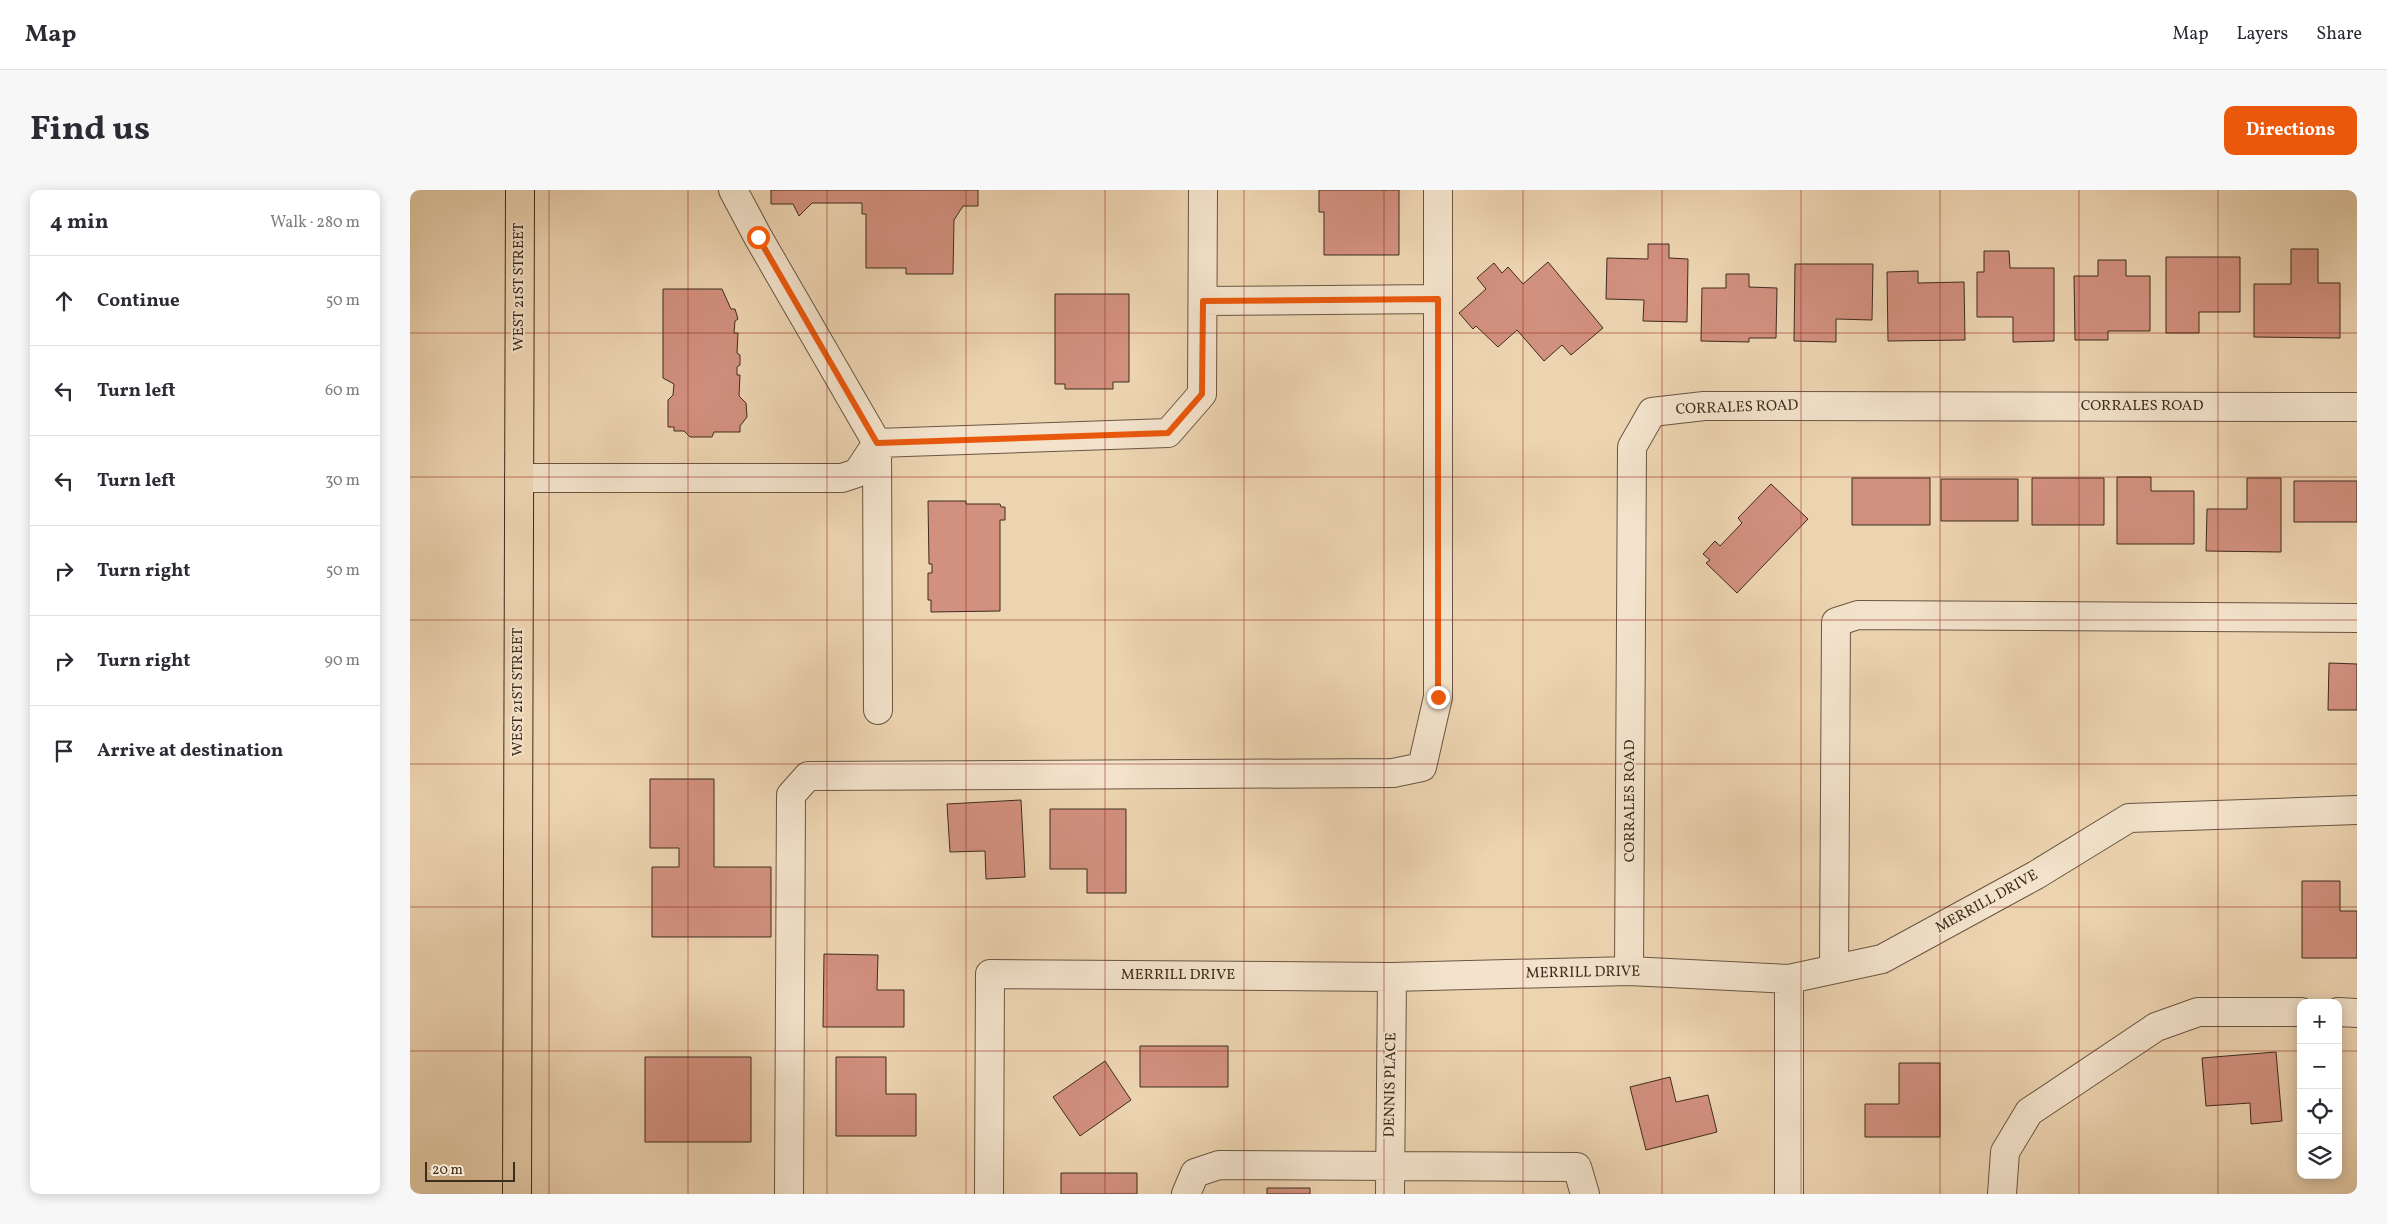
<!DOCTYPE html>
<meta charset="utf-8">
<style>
body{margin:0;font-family:Vollkorn,serif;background:#f7f7f7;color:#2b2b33}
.controls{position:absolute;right:15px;bottom:15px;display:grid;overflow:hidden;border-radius:10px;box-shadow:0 2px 12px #0003}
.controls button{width:45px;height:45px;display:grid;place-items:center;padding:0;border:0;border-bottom:1px solid #e1e1e2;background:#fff;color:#2b2b33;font:25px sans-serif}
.scale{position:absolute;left:15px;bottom:12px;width:90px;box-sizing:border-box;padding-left:5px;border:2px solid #3e2c1c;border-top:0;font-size:14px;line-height:18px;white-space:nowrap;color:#3e2c1c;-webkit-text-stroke:4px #f3e3cc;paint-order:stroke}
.stop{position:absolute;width:15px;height:15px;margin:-11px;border:4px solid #ea580c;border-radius:50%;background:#fff}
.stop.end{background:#ea580c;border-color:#fff;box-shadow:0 1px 5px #0008}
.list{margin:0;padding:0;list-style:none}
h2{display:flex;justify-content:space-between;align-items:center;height:65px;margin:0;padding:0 20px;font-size:21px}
h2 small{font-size:16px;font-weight:400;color:#7c7c81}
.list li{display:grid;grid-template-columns:32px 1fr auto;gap:15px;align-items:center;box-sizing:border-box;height:90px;padding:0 20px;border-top:1px solid #e1e1e2}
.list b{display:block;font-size:19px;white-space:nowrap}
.list em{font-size:16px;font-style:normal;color:#7c7c81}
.icon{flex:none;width:28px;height:28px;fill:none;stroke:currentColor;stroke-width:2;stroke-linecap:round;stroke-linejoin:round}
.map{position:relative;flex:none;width:1947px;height:1004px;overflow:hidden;border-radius:10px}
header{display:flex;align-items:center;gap:30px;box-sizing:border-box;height:70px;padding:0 25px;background:#fff;border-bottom:1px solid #e1e1e2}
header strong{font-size:24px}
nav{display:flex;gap:28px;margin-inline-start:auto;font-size:18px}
.intro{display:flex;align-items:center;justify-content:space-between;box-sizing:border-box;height:120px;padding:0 30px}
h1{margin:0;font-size:35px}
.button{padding:12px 22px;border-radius:10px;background:#ea580c;color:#fff;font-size:18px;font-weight:700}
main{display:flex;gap:30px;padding:0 30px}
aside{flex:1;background:#fff;border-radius:10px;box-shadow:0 2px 12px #0003}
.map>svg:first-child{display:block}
</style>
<header>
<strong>Map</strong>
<nav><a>Map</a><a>Layers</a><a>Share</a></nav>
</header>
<div class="intro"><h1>Find us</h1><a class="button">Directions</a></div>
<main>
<aside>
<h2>4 min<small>Walk · 280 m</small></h2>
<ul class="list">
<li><svg class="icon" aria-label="ahead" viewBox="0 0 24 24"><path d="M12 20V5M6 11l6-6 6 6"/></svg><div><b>Continue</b></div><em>50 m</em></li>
<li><svg class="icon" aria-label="left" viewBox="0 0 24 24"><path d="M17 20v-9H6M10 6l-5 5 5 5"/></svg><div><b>Turn left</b></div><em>60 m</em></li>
<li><svg class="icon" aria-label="left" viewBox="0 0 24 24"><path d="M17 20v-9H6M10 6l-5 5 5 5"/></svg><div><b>Turn left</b></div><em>30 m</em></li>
<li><svg class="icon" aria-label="right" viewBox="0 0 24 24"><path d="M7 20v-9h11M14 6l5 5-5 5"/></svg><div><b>Turn right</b></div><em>50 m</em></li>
<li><svg class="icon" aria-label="right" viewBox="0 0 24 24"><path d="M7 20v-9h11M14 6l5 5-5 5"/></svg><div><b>Turn right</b></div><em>90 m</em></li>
<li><svg class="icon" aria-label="arrive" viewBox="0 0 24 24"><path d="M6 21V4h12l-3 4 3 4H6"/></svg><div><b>Arrive at destination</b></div></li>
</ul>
</aside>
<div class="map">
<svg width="1947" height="1004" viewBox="0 0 1947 1004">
<rect width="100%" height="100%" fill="#edd4b1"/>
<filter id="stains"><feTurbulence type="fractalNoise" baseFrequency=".004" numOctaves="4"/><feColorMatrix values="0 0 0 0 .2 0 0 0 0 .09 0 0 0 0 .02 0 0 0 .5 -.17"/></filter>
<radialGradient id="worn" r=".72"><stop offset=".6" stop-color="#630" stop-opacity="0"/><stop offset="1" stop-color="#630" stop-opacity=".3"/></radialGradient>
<!-- building -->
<path fill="#d2907f" stroke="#3e2c1c" d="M361 0H568V16H553L544 30 543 84H496V78H456V24H452V13H402L389 26 383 14H361Z
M909 0H989V65H914V22H909Z
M1238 54H1259V68L1278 69 1277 132 1233 131 1234 110 1196 109 1197 68 1238 69Z
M1881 59H1908V93H1930V148L1844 147V94H1881Z
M1574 61H1599L1600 78H1644V151L1603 152V127H1567V82H1574Z
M1756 67H1830V122H1789V143H1756Z
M1688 70H1716V86H1740V141H1698V150H1665L1664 86H1688Z
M1138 72 1193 138 1161 165 1152 155 1134 171 1107 140 1088 157 1066 136 1063 139 1049 123 1076 99 1067 88 1084 73 1092 83 1098 77 1113 94Z
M1385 74H1463L1462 130 1426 129V152L1384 151Z
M1508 81V93L1554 92 1555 150 1478 151 1477 82Z
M1316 84H1339V97L1367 98 1366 148H1339V152L1291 151 1292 98H1316Z
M253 99H312L321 119H325L328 129 325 131 324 143H328L327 163 330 165V175L327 177V185H330L329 206 336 213 337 227 330 236V242H304L302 247H280L274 241H264V237H258V210L263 205 264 194 253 188Z
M645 104H719V192H703V199H655V194H645Z
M1707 287H1741V301H1784V354H1707Z
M1442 288H1520V335H1442Z
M1622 288H1694V335H1622Z
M1837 288H1871V362L1796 361 1797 319H1837Z
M1531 289H1608V331H1531Z
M1884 291H1947V332H1884Z
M1361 294 1398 329 1327 403 1296 373 1300 370 1293 364 1305 351 1310 356 1332 333 1328 328Z
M518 311H556V314H590L591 317H595V330H590V421L521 422V410H518V383H522V374H519Z
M1919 473 1947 474V520H1918Z
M240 589H304V677H361V747H242V677H269V658H240Z
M611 610 615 687 576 689 575 661 540 662 537 614Z
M640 619H716V703H677V679H640Z
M1892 691H1930V721H1947V768H1892Z
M414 764 468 765 467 800H494V837H413Z
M730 856H818V897H730Z
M1866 862 1872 931 1841 934 1840 913 1796 916 1792 868Z
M235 867H341V952H235Z
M426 867H476V904H506V946H426Z
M695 871 721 910 670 946 643 907Z
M1489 873H1530V947H1455V914H1489Z
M1260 887 1266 912 1298 905 1307 942 1236 960 1220 897Z
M651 983H727V1004H651Z
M857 998H900V1004H857Z"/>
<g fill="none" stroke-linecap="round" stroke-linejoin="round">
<!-- minor casing -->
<g stroke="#6a5641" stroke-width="30">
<path id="minor" d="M323 0 348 47 467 253 468 520
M793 111 1028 109
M109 288H432L447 283 467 253 758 243 792 204 793 0
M1424 779 1426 432 1448 425 1947 428
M1219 781 1222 257 1242 222 1294 216 1947 217
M1379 789V1004
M1928 822 1947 823
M379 1004 381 605 398 586 983 583 1012 577 1028 507V0
M579 1004 580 784 982 787 1219 781 1379 789 1472 769 1626 685 1719 628 1947 620
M776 1004 785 983 809 975 1167 977 1175 1004
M980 1004 982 787
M1592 1004 1595 962 1619 922 1746 837 1788 822H1891"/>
</g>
<!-- major casing -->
<g stroke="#3e2c1c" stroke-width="30">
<path id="major" d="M107 1004 110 0"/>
</g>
<!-- minor -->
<use href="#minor" stroke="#f3e3cc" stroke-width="28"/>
<!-- major -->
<use href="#major" stroke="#edd4b1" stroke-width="28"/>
</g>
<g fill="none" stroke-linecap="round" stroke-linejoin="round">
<!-- route -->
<path stroke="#ea580c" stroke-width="6" d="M348 47 467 253 758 243 792 204 793 111 1028 109V507"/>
</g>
<!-- grid -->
<path fill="none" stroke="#8f2418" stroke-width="1" stroke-opacity="0.55" d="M139 0V1004M278 0V1004M417 0V1004M556 0V1004M695 0V1004M834 0V1004M974 0V1004M1113 0V1004M1252 0V1004M1391 0V1004M1530 0V1004M1669 0V1004M1808 0V1004M0 143H1947M0 287H1947M0 430H1947M0 574H1947M0 717H1947M0 861H1891M1928 861H1947"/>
<g text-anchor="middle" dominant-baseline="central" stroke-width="4" stroke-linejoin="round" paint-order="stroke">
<!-- street labels -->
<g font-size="15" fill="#3e2c1c" stroke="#f3e3cc">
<text transform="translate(109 97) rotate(-90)">WEST 21ST STREET</text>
<text x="1732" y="216">CORRALES ROAD</text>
<text transform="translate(1327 218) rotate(-2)">CORRALES ROAD</text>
<text transform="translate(108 502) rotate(-90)">WEST 21ST STREET</text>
<text transform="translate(1220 611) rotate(-90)">CORRALES ROAD</text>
<text transform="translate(1577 712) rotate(-29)">MERRILL DRIVE</text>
<text transform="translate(1173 783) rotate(-1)">MERRILL DRIVE</text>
<text x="768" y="785">MERRILL DRIVE</text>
<text transform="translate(981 895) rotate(-89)">DENNIS PLACE</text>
</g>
</g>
<rect width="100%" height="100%" filter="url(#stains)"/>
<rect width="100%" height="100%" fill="url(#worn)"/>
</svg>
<div class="controls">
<button>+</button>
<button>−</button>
<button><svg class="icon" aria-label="locate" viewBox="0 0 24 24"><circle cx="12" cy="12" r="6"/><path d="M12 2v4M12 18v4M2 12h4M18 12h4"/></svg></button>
<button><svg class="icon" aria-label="layers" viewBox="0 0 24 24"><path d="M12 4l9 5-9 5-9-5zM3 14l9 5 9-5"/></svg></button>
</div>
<div class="scale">20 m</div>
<div class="stop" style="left:348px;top:47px"></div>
<div class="stop end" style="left:1028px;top:507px"></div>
</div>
</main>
